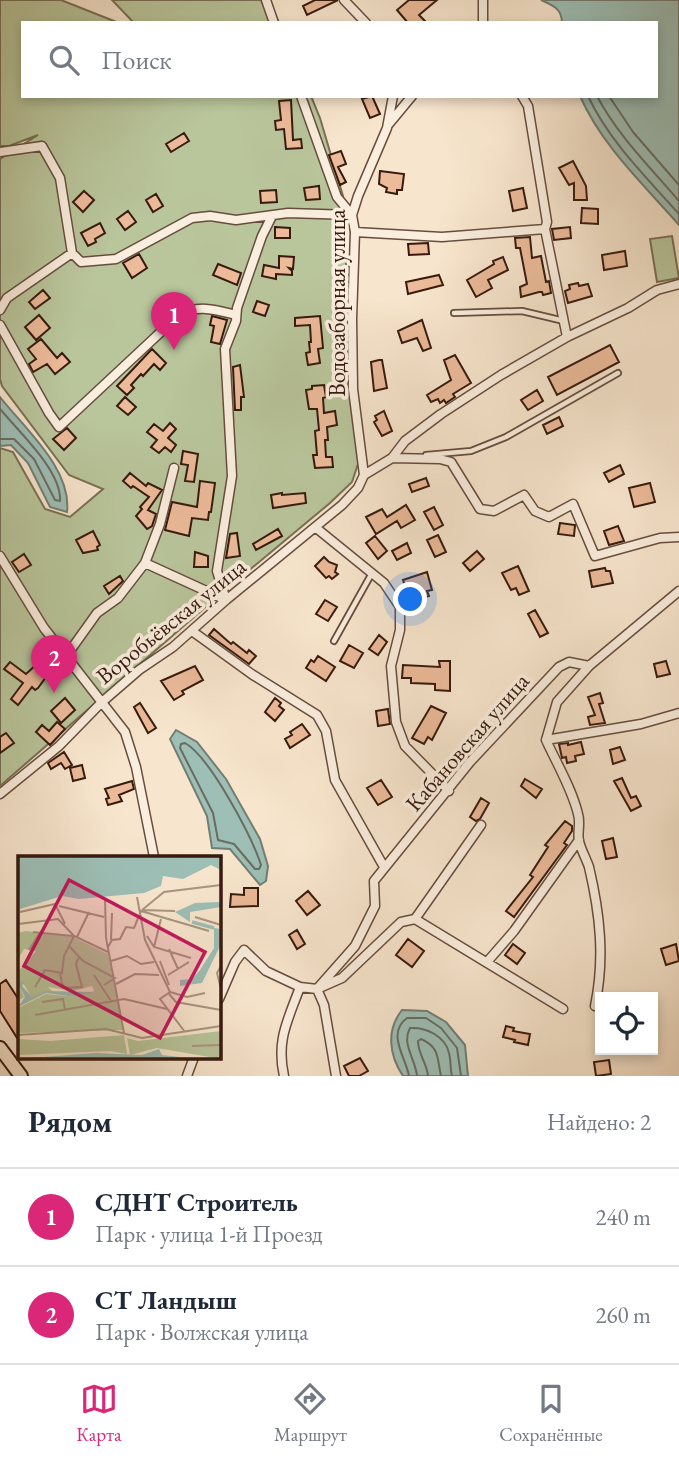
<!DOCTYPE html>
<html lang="ru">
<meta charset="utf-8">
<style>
body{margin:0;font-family:"EB Garamond",serif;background:#f2f2f3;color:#1f2937}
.controls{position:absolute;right:21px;bottom:21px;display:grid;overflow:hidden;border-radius:0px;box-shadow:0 4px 10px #0003}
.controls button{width:63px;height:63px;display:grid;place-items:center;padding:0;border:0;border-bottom:2px solid #e0e1e3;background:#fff;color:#1f2937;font:35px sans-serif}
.you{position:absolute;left:411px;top:600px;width:24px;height:24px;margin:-18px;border:5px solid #fff;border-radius:50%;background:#1a73e8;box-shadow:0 0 0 10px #1a73e833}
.badge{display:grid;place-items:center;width:46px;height:46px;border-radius:50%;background:#db2777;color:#fff;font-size:23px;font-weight:700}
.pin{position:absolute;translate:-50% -58px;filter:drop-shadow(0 2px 4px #0008)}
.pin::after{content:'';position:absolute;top:37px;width:24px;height:21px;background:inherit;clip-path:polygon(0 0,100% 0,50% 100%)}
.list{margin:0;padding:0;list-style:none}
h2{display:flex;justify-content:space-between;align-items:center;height:91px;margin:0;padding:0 28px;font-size:30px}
h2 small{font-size:23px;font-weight:400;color:#747a83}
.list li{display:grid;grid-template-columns:46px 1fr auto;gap:21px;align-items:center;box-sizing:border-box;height:98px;padding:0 28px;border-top:2px solid #e0e1e3}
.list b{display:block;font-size:26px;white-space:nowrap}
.list p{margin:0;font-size:23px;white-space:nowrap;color:#747a83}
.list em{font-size:23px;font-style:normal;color:#747a83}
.icon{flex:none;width:38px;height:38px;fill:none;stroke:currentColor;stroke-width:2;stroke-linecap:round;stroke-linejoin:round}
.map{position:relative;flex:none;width:679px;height:1076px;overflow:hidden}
.search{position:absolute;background:#fff;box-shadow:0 4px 10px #0003;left:21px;right:21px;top:21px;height:77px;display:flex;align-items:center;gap:18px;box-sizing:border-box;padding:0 24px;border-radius:0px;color:#747a83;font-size:26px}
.sheet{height:287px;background:#fff}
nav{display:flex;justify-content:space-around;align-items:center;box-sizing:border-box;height:98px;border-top:2px solid #e0e1e3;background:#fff;font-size:19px;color:#747a83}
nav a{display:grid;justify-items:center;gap:4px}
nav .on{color:#db2777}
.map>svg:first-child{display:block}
</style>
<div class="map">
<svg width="679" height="1076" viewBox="0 0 679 1076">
<rect width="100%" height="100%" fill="#f7e5cd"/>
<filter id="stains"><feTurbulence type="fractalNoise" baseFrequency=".00286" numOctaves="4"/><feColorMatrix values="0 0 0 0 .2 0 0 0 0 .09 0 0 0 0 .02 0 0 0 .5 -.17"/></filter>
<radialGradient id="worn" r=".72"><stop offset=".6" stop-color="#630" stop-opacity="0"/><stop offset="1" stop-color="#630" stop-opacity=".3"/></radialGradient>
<!-- green -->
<path fill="#b9c59b" stroke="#787055" stroke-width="2" d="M0 0H61L119 23H23V96H311L320 118 343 196 346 223V320L359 461 352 482 330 503 217 597 0 786V448L13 452 45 509 70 517 103 489 69 475 2 386 0 379V159L38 135 9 146H0Z
M112 0H269L279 23H134Z
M672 236 679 278 657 282 650 239Z"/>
<!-- water -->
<path fill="#9dbfb6" stroke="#747d73" stroke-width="2" d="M541 0H679V225C644 185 602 146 580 96H656V23H562C562 9 553 5 541 0Z
M0 397C25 429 72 469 67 512L50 507 28 463 11 445 0 446Z
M176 730 197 742 226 779 260 839 268 866 266 881 260 885 230 849 212 848 207 816 170 739Z
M402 1010 427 1011 446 1022 465 1045 468 1076H403C389 1055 386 1030 402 1010Z"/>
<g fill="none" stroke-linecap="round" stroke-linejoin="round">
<!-- shore -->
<path stroke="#6a6c62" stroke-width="2" d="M588 96C609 141 646 177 679 214
M597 96C618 136 650 167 679 201
M609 96 633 132 679 185
M0 409C18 431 62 471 60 501L55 500 34 459 14 439H0
M185 743C210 757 252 837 261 865L259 869H255L234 844 218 840 213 813 180 748 181 744Z
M409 1076C406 1058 386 1033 407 1018H426L441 1028 457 1048 461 1076
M417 1076C416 1060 401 1044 410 1028 426 1027 445 1036 449 1053 451 1060 450 1069 452 1076
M428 1076C427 1063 418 1054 418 1041L421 1039C440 1047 437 1059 441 1076"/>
</g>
<!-- building -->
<path fill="#ecbb9a" stroke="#371a0f" stroke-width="2" d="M315 0H338L307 15 303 6Z
M409 0H437L419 15 427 23H408L397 10Z
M372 96 380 114 370 118 362 99Z
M291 100 293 140 301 139 302 148 286 149 284 129 276 130 275 121 281 120 279 101Z
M184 133 189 141 171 152 166 144Z
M341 151 346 164 338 167 346 182 340 185 329 155Z
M573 161 586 186 587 200H574V183L569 185 559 168Z
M380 171 404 174 402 190H397V194L386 192 387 188 379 184Z
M319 186 320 199 306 200 304 188Z
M523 188 527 208 513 211 509 191Z
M276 190 277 202 261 203 260 191Z
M84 191 94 200 83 212 73 202Z
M156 194 163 206 153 212 146 200Z
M582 208 598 209V224L581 223Z
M128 211 136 222 125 230 117 219Z
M100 223 105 233 95 239 96 242 88 246 81 233Z
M275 227 290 228V238H275Z
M570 227 571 238 554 240 552 229Z
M530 237 532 258 541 256 546 282 549 281 551 293 543 295 542 292H539L521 297 520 287 527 284 520 248H516L515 238Z
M428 243 429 254 409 255 408 244Z
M625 251 627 266 604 270 602 255Z
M139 254 147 268 132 278 123 263Z
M279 256 294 257 293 269 289 268 292 271V275L276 274V279L262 276 264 265 279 268Z
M503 257 508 270 488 280 492 288 476 297 467 280 494 264 493 261Z
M218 264 241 273 237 285 213 275Z
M439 275 443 285 408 294 406 282Z
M578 283 579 286 588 284 592 296 568 303 565 291 570 289 569 285Z
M43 290 50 298 35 309 29 302Z
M257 301 269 305 265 316 253 312Z
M39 315 50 328 36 340 25 327Z
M212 316 227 320 220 344 211 342 214 326 210 325Z
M320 316 323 348 318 349 320 363 308 365 306 353 310 352 309 342H311L310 325 295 326V318Z
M422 320 431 348 423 351 417 338 402 343 398 331Z
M41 339 57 358 62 353 70 362 55 374 47 364 33 372 29 364 36 359 28 349Z
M610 345 619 362 557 395 548 377Z
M152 349 166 363 160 370 154 364 143 376 141 374 131 385 134 388 127 395 117 386Z
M455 355 471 383 453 394 455 397 446 403 444 400 440 403 438 399 431 402 427 395 451 380 444 360Z
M379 360H382L387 388 374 391 371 362Z
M240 365 244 397H241V410H235L233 367Z
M324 385 326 397 323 398 324 413 335 411 337 425 327 427 328 440H325L326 457H332L333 467 315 468 313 455H317L315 431 319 430 317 409H309L306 390 312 389V386Z
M537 390 543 401 528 410 521 400Z
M125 397 136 407 128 415 117 406Z
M384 411 392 431 382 436 374 422 377 420 375 416Z
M559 417 563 426 547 434 543 425Z
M170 423 176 429 168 438 176 445 171 452 165 447 159 453 151 447 157 440 147 432 154 424 163 431Z
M67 428 76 438 64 450 53 439Z
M183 451 198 454 194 482 185 481 188 465 181 464Z
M620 465 624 474 609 482 604 473Z
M130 473 146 486 148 483 162 490 148 510 156 514 152 526 147 529 136 516 142 509 140 507 149 497 133 486 131 488 123 481Z
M426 478 429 486 412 492 409 484Z
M200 481 215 483 211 512H209L208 520 192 518 189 536 165 530 172 502 197 507Z
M650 483 655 502 634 507 629 488Z
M282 493V495L305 493 306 503 273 508 271 495Z
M406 505 415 520 401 528 397 521 376 534 366 517 382 509 387 517Z
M434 507 443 525 434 530 424 512Z
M560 523 575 525 574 536 558 534Z
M618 526 624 541 609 545 604 531Z
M278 529 282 536 256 550 253 544Z
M93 531 100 545 97 547 98 550 83 553 76 540Z
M237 533 240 556 226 558 230 534Z
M438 535 446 552 435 557 427 540Z
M375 536 387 551 378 559 366 543Z
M407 543 411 553 397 560 392 551Z
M477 551 484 559 470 571 463 563Z
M195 552 208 556V567H194Z
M24 554 31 565 19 572 12 562Z
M324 557 329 562 337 565 335 572 338 574 332 579 329 576 326 578 315 566Z
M518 566 529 591 519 595 516 588 511 590 502 573Z
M605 568 606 571H610L613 583 592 587 589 571Z
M427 572 432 590 427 591 429 596 417 600 416 595 408 597 403 580Z
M120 576 123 581 109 594 104 586Z
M325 600 337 607 328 621 316 614Z
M535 610 548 633 540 637 528 614Z
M214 629 231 644 233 642 247 653 249 650 256 656 249 664 209 635Z
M379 635 387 642 378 655 369 649Z
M349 645 363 653 354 668 340 661Z
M49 653 55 658 41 673 46 677 38 688 35 690 32 687 18 705 11 699 23 683 4 669 10 662 26 674Z
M318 656 335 667 326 681 306 668 311 660 314 662Z
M439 661H450V691L435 690V684L411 683V678H402L403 665 440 667Z
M666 661 670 674 657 677 654 664Z
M195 666 203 680 182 691 184 694 174 700 161 681Z
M600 693 603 703 599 704 605 723 590 725 588 717 595 715 588 697Z
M65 698 75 710 61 723 51 711Z
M275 698 281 703 279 706 284 710 275 721 265 712Z
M140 703 156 728 148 733 134 707Z
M431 706 446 713 432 740 428 737 424 744 412 738Z
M388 709 390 724 378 726 376 711Z
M57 722 65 729 50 745 36 732 42 725 49 731Z
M302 724 310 735 290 748 285 739 292 735 290 732Z
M6 733 14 743 0 753V737Z
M581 742 584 754 575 756 576 761 567 763 566 757 562 758 559 744 568 743V745Z
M620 747 625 760 613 764 610 750Z
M64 752 72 765 65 769 61 763 51 769 48 763Z
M82 765 85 778 73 781 70 768Z
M622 778 631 798 636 796 641 806 631 811 614 781Z
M525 779 542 789 536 798 521 786Z
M381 780 392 797 378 805 367 788Z
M132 781 134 789 119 795 122 801 108 805 106 799 109 798 105 789Z
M481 798 489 803 480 819 476 821 470 817Z
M565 821 572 826V831L564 843 567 845 514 917 506 911 533 877 530 875 548 847 545 845Z
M613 838 617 857 606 859 602 841Z
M244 888H258V906L230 907 231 894 244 895Z
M308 891 320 905 307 915 296 901Z
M297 930 305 944 297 949 289 935Z
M408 939 424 951 412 967 396 955Z
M513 944 525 953 517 964 505 955Z
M676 944 679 961 666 965 661 949Z
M6 980 19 1000V1041L0 1011V984Z
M506 1026 514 1028 513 1031 530 1034 528 1045 514 1042 515 1040 503 1037Z
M360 1058 368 1071 359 1076H349L344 1066Z
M609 1060 611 1074 596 1076 594 1062Z"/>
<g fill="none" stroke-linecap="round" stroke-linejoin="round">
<!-- lane casing -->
<g stroke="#674d3e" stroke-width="8">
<path id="lane" d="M454 313 522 311 564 321
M426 455 471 451 506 437 618 373
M334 641 372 573"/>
</g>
<!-- street casing -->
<g stroke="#674d3e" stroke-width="11">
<path id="street" d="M266 0 274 23
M344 0 366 23
M483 23V0
M301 96 337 197 352 215
M522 96 528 106 547 222 545 229 567 337
M388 125 412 96
M0 152 42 146 60 178 72 253 81 262 116 259 192 218 210 216 236 220 288 213 352 215
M355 232 442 237 545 229
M0 310 7 298 72 253
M0 325 49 413 59 427 179 315C198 304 217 310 236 315
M392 458 440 459 451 462 480 509 494 511 524 495 535 511 549 517 573 504 595 556 660 538 679 537
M364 475 353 389 352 319 355 232 352 215 358 196 387 128 393 96
M364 475 392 458 405 441 441 414 501 375 567 337 628 308 657 290 679 284
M315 527 384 583 400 607V630L391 666 396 722 405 746 449 791
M0 556 44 628 125 732 136 767 154 857
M145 563 226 600
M226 600 217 571 232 476 225 349 236 321 237 308 262 236 272 216
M192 631 253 675 317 715 326 731 335 780 384 867
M67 655 97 613 118 598 145 563 160 524 174 468
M546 740 641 724 679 713
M0 794 59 746 102 702 139 670 173 647 226 600 342 505 358 488 364 475
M415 919 563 1009
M487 962 514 931 579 840
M219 999 235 962 244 950 266 971 300 987 317 989 355 946 375 906 374 881 470 762 559 667 569 662 589 666
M595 1006C605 958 600 914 589 867 586 858 581 850 579 841 577 833 581 823 578 814 572 789 557 764 546 740L557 702 589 666 679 591
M187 1076 194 1057
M284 1076C276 1040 288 1020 300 987
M336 1076 324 1005 317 989 342 978 401 922 415 919 481 825"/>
</g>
<!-- primary casing -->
<g stroke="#371a0f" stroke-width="16">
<path id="primary" d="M0 1048 21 1076"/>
</g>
<!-- lane -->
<use href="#lane" stroke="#faeede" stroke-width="4.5"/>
<!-- street -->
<use href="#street" stroke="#faeede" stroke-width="8"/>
<!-- primary -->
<use href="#primary" stroke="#f7e5cd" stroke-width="12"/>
</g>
<g text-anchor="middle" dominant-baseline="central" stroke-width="7" stroke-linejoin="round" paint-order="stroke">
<!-- street labels -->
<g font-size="23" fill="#371a0f" stroke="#faeede">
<text transform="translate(337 303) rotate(-90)">Водозаборная улица</text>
<text transform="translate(171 621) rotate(-39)">Воробьёвская улица</text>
<text transform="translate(467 742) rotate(-49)">Кабановская улица</text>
</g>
</g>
<!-- overview -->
<g transform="translate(18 856)">
<rect width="203" height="203" fill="#f7e5cd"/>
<path d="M8 75 53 80 90 98 106 174 0 177V152L28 138 60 141 76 135 74 130 55 135 30 131 34 135 14 142 5 127 0 128 6 141 0 145V116L18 95 6 93 0 103V77ZM203 175V203L139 192 112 199 109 182 120 185ZM106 179 109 198 92 195 0 199V183L32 185Z" fill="#b9c59b"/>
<path d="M0 0H203V14L193 9 165 23 145 20 143 30 126 37 61 43 44 40 2 53ZM177 47 201 46 203 51 172 56V66L157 56ZM196 72 203 73V88L184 127 162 130V124L174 123 182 114 196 92ZM7 125 4 130 14 141 29 135 75 136 59 141 28 137 0 151 7 141 0 128ZM141 193 144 199 178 203H0L77 197 124 199Z" fill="#9dbfb6"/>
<path fill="none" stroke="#9dbfb6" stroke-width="3.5" d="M174 66 196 72"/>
<path fill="none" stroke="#aa9481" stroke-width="2" d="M119 41 127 84 152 136 142 143 167 176M87 43 88 82 106 177M41 50 86 61M124 54 146 36 203 29M124 54 157 55M2 56 37 48 47 68M177 61 203 69M0 68 40 63 56 80 90 96M15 76 56 80 46 100 44 117 27 114 17 131M129 80 136 91 173 102M59 81 71 56M93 84 94 57M51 90 65 105 97 122 86 129M90 91 94 84 102 83 108 71 116 72 123 55 191 75M136 91 143 63M151 93 160 113M11 94 22 76M93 105 109 100 123 108 136 106M142 105 151 129M203 110 199 117 203 133M42 118 45 132 64 131 58 108 61 101M76 119 93 145M150 119 171 106M98 128 117 118 141 119M152 136 169 141 187 137M151 138 158 146 203 154M24 146 45 143 47 154M17 159 106 143 149 153M0 179 88 173 124 182 203 170M174 190 203 189"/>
<path fill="#c2185b" fill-opacity="0.15" stroke="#c2185b" stroke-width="3.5" d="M51 24 187 96 142 182 6 110Z"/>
<rect width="203" height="203" fill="none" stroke="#371a0f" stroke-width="3.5"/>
</g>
<rect width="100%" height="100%" filter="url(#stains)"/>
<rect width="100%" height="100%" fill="url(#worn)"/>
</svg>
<div class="controls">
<button><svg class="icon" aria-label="locate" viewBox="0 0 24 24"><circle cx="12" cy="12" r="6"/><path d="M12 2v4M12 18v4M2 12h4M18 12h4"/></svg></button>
</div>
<div class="you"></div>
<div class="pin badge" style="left:174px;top:350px">1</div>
<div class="pin badge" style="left:54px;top:693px">2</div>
<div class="search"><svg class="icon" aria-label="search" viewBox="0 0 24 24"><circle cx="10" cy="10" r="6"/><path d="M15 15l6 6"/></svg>Поиск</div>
</div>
<section class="sheet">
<h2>Рядом<small>Найдено: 2</small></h2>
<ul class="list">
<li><span class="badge">1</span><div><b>СДНТ Строитель</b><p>Парк · улица 1-й Проезд</p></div><em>240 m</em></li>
<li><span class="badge">2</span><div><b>СТ Ландыш</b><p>Парк · Волжская улица</p></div><em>260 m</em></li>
</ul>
</section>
<nav>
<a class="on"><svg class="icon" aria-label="map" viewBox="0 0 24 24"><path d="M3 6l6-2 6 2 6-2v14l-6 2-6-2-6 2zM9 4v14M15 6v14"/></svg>Карта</a>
<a><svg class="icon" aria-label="directions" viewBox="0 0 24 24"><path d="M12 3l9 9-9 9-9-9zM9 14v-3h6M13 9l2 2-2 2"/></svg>Маршрут</a>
<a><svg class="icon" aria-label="saved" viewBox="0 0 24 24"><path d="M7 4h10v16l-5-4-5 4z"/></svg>Сохранённые</a>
</nav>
